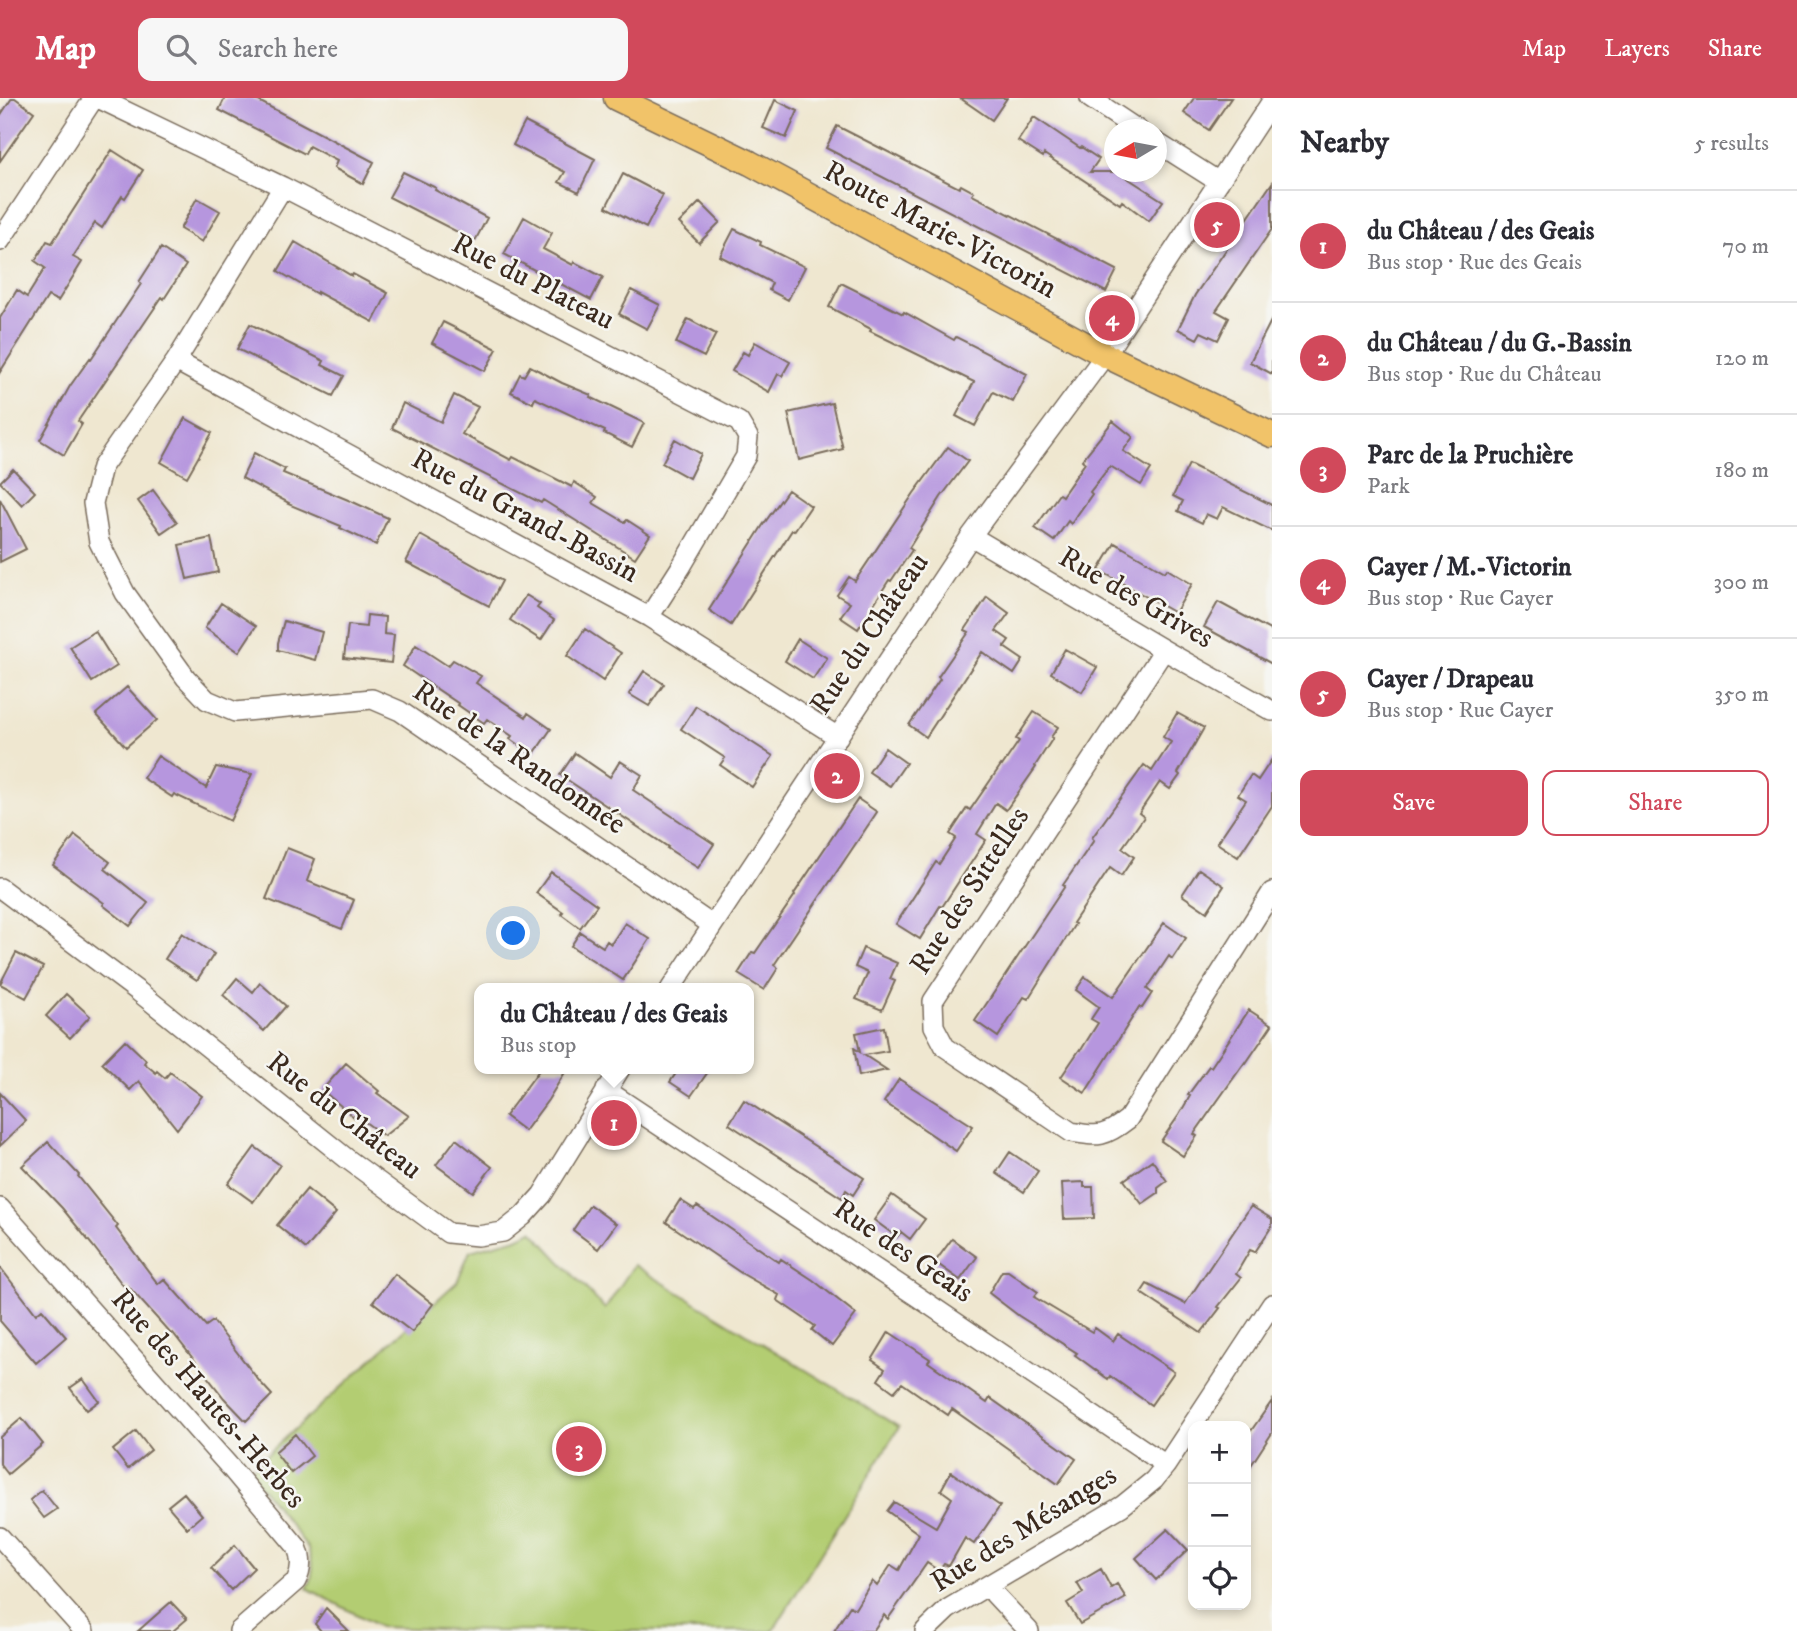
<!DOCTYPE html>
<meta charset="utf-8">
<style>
body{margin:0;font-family:"IM FELL DW Pica",serif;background:#f7f7f7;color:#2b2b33}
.controls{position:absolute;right:21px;bottom:21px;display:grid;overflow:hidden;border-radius:14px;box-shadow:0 4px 10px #0003}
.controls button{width:63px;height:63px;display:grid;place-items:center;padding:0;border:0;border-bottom:2px solid #e1e1e2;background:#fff;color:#2b2b33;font:35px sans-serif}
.compass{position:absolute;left:1104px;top:21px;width:63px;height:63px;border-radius:50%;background:#fff;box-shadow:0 4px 10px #0003;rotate:260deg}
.you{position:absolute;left:514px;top:836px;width:24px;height:24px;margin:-18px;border:5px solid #fff;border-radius:50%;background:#1a73e8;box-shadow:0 0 0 10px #1a73e833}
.badge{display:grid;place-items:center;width:46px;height:46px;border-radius:50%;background:#d1495b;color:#fff;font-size:23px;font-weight:700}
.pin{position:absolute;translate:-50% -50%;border:4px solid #fff;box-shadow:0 2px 7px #0006}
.popup{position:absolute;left:474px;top:885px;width:280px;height:91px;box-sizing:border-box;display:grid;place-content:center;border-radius:14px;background:#fff;filter:drop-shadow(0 2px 5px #0005);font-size:23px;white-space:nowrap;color:#7c7c81}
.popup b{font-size:26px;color:#2b2b33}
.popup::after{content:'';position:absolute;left:50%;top:100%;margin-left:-14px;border:14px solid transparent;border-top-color:#fff}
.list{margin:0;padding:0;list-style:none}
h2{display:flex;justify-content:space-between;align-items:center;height:91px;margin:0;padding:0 28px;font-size:30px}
h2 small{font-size:23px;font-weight:400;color:#7c7c81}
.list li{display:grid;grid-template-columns:46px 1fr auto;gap:21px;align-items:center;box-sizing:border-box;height:112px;padding:0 28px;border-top:2px solid #e1e1e2}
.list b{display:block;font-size:26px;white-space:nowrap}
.list p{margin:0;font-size:23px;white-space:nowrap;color:#7c7c81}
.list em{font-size:23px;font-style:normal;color:#7c7c81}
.actions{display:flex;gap:14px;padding:21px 28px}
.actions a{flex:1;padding:16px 0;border:2px solid #d1495b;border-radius:14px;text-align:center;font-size:24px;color:#d1495b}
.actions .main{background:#d1495b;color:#fff}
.icon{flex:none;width:38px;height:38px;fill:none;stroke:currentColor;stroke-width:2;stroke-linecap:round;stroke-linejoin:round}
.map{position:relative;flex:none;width:1272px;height:1533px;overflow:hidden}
header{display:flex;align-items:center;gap:42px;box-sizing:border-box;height:98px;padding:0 35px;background:#d1495b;color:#fff}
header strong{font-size:33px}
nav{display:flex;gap:38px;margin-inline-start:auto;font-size:24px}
.search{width:490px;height:63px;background:#f7f7f7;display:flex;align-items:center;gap:18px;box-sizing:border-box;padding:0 24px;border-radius:14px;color:#7c7c81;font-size:26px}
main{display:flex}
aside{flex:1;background:#fff}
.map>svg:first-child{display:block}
</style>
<header>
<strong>Map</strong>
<div class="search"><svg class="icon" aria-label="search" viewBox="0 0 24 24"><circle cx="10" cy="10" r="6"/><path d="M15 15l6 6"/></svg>Search here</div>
<nav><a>Map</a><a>Layers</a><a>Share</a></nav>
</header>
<main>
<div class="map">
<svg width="1272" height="1533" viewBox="0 0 1272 1533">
<rect width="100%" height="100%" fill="#f6f6f2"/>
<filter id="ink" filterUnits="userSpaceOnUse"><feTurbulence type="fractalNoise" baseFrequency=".0143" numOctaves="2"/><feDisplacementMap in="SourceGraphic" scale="14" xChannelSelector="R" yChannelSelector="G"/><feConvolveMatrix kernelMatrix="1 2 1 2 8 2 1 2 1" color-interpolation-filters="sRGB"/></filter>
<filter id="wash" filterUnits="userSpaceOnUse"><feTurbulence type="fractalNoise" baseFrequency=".00686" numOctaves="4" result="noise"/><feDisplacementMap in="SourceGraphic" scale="28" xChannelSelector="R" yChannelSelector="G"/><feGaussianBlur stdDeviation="1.57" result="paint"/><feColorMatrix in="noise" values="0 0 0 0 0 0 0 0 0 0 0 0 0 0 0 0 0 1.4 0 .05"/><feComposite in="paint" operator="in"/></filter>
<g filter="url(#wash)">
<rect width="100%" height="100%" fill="#efe7d0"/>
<!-- green -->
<path fill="#b3cd72" stroke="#777c48" stroke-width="2" d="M532 1133 605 1211 634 1167 899 1329 773 1533H492L380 1529 307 1490 311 1483 313 1469 308 1450 249 1373 457 1184 470 1153 517 1140Z"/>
<g id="blocks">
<!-- building -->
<path fill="#b696de" d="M12 0H15L34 14 0 63V18Z
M225 0H253L374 64 363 86 334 70 337 63 309 48 305 56 219 12Z
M960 0H1007L992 22Z
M1194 0H1231L1209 32 1184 15Z
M775 2 798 13 786 40 763 30Z
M1034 19 1080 50 1081 49 1099 61 1090 74H1118L1163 103 1149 123 1122 103 1120 106 1044 56 1043 59 1018 43Z
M525 24 595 61 579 94 559 84 565 74 513 47Z
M837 28 959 90 961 87 974 94 972 97 1117 172 1106 194 826 50Z
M112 52 143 72 125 100 122 98 102 130 95 125 73 159 82 164 58 203 48 198 0 274V220L17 192 27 199 45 170 35 163 47 143 52 145Z
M403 74 436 90 435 92 487 120 475 143 389 99Z
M623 76 663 97 646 130 606 109Z
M1272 85V131L1216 213 1229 220 1218 242 1201 234 1197 241 1178 231 1195 197Z
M197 100 220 113 202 144 180 131Z
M700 104 720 124 699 145 679 125Z
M524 119 552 135 543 151 573 167 574 164 603 179 591 202 504 156Z
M734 131 761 144 760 147 805 169 788 202 769 192 772 185 720 158Z
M295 144 352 178 353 176 388 195 373 224 317 194V196L278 173Z
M161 150 186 167 164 201 162 199 78 323 82 326 64 357 40 342 70 288 90 260 91 261 141 186 139 184Z
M841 185 903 216 904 214 954 242 956 239 980 251V252L1027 276 1013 304 993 294 975 328 956 318 974 284 870 233 871 231 829 209Z
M631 192 660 207 647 231 619 216Z
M688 221 716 236 704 259 676 245Z
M1272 221V276L1250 264Z
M443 224 497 251 485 273 432 245Z
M250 226 324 263 322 267 344 278 333 298 237 251Z
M755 244 790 264 782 278 778 276 769 294 732 273 743 254 748 257Z
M530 268 562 285 591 297 590 299 644 325 632 349 604 335 605 333 535 300 533 305 511 294 520 276 524 278Z
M454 297 478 309 462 336 511 362 513 359 572 389 574 384 597 399 593 405 625 424 627 422 650 437 635 460 543 402 541 405 392 330 403 305 441 324Z
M832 305 843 351 799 362 788 315Z
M185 320 212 335 187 379 161 364Z
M1113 323 1133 339 1123 353 1151 371 1141 387 1110 368 1090 394 1092 396 1071 426 1068 423 1054 443 1035 430 1059 396 1062 398 1085 365 1082 362Z
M675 341 701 356 689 380 662 365Z
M948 349 968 363 941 399 909 450 912 452 891 483 889 482 858 531 840 519 850 505 837 497 849 479 855 483 914 395Z
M254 355 285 371 283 375 353 404 388 420 376 447 340 430 341 428 288 406 289 405 242 380Z
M1189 366 1272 407V433L1223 409 1217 421 1206 416 1202 425 1178 413 1183 403 1173 398Z
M13 371 35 394 22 407 0 384Z
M153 392 177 424 161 435 138 403Z
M788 392 811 408 794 433 792 432 731 527 709 512 763 427Z
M0 401 26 451 0 464Z
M420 437 502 483 489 508 406 464Z
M211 440 218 474 187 481 179 447Z
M1115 445 1165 474 1167 471 1192 486 1175 515 1099 472Z
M526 497 540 506 537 510 554 522 541 542 510 522Z
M987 499 1009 515 996 533 1009 542 1004 549 1023 562 1014 576 982 554 926 639 909 627 940 581 938 579 969 534 965 532Z
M1218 504 1272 533V566L1204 529Z
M221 505 256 528 239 554 205 530Z
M367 517 385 519 384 536 394 537 391 565 344 560 348 527 366 529Z
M284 523 322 534 315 562 278 552V545Z
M585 531 621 555 603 583 567 558Z
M95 533 117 568 92 584 70 549Z
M798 541 827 560 813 581 785 563Z
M416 547 448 568 453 562 481 578 476 585 526 619 528 615 551 631 533 657 510 641 512 638 487 621 484 625 458 607 459 606 403 568Z
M1065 551 1097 569 1082 594 1051 575Z
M644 573 664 586 649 608 629 596Z
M127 589 157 622 126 649 96 616Z
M696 608 773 658 752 689 720 667 725 660 681 631Z
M1034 614 1058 629 1051 639 1053 640 1035 668 1036 669 1006 712 996 705 977 736 986 742 942 809 940 808 920 841 896 826 936 764 939 766 956 740 950 736 967 710 970 712 1001 667 1002 668 1019 643 1016 641Z
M1177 615 1204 630 1178 675 1180 677 1170 691 1160 684 1139 715 1144 719 1122 750 1134 759 1121 778 1110 770 1073 825 1075 826 1028 901 1024 899 998 939 975 923 1065 788 1063 787 1094 742 1092 740 1119 702 1144 667 1152 673 1171 644 1163 639Z
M885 650 906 665 890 688 869 674Z
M575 655 610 679 620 663 642 677 633 692 714 746 698 770 667 750 668 749 560 677Z
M158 658 206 690 216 669 252 676 230 723 174 696 172 699 143 680Z
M1272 661V708L1238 759 1217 745 1246 702 1238 697 1251 677 1258 682Z
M858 701 877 714 774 867 778 870 764 892 738 876 752 854 755 855 795 797 794 796Z
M75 737 110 764 105 771 148 805 130 828 103 807 104 805 53 767Z
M287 750 315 761 307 783 354 802 342 831 266 801Z
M1199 771 1224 788 1207 814 1182 797Z
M551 774 597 807 580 830 561 816 563 814 536 795Z
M625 825 650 841 623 882 571 848 580 834 603 849 607 843 611 846Z
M1164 825 1186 840 1172 861 1169 858 1147 891 1152 895 1142 910 1139 909 1085 995 1061 979 1080 951 1081 952 1098 925 1091 921 1099 909 1076 892 1085 879 1113 899Z
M182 835 214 856 197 882 165 861Z
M863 850 897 865 890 881 895 883 882 912 856 901 868 875 855 869Z
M16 855 43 869 26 900 0 886Z
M237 880 253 894 260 885 286 908 264 933 223 897Z
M66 896 90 918 70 940 46 918Z
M1249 912 1272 927 1246 965 1245 964 1194 1036 1197 1038 1183 1058 1161 1043 1179 1017 1190 998 1188 997 1209 968 1211 969Z
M884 929 888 953 864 957 887 972 859 978 854 950 860 954 856 935Z
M125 942 146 962 144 965 156 975 157 973 165 980 170 974 202 998 177 1031 139 983 130 992 102 965Z
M346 965 379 993 377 995 409 1018 384 1038 357 1018 355 1020 322 992Z
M540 971H567L548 1002 525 1033 505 1018Z
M679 971H710L691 998 670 984Z
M899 981 973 1028 956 1053 884 1004Z
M0 995 26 1023 0 1048Z
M744 1002 864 1080 853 1097 846 1092 842 1100 729 1026Z
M456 1041 492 1069 473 1094 436 1067Z
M48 1044 79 1077 78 1078 118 1128 116 1130 158 1186 164 1181 206 1228 213 1223 260 1284 272 1297 246 1323 224 1300 173 1235 171 1236 128 1188 125 1190 93 1148 62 1110 22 1068Z
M255 1049 280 1067 253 1104 228 1086Z
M1010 1054 1038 1073 1024 1094 996 1075Z
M1152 1062 1167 1083 1158 1090V1095L1142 1106 1124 1082Z
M1084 1084V1089H1093L1094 1120 1064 1121 1062 1085Z
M307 1091 336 1115 306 1151 277 1127Z
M892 1097 925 1121 910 1141 901 1134 897 1139 874 1122Z
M680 1102 694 1111 697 1108 779 1164 781 1161 813 1182 856 1216 832 1248 812 1232 815 1228 777 1202 779 1197 741 1175 666 1124Z
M590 1107 616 1126 598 1151 573 1132Z
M1251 1108 1272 1121V1128L1255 1154 1250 1152 1236 1176 1241 1180 1218 1209 1220 1210 1201 1235 1141 1195 1147 1186 1185 1206Z
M952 1141 977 1159 960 1182 935 1164Z
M0 1169 36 1216 42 1211 66 1239 36 1265 0 1223Z
M1002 1173H1008L1038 1194 1034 1199 1092 1234 1095 1230 1113 1243 1118 1236 1174 1274 1151 1307 1110 1278 1108 1281 1075 1257 1077 1255 1019 1218 989 1195Z
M395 1176 433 1206 412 1234 373 1204Z
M889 1234 930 1261 928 1264 987 1305 990 1300 1076 1361 1058 1386 952 1311 948 1317 902 1285 894 1294 878 1282 885 1271 872 1262Z
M83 1281 99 1303 87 1312 70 1290Z
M1272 1303V1335L1246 1375V1340Z
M22 1320 43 1346 8 1376 0 1366V1339Z
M136 1333 151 1352 128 1371 113 1352Z
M295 1336 312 1358 291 1375 275 1354Z
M951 1374 1000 1408 974 1446 965 1440 949 1468 944 1466 939 1473 927 1465 888 1521 884 1517 873 1533H834L850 1508 855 1511 872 1483 877 1488 891 1467 899 1472 919 1436 887 1413 894 1404 936 1429 952 1400 941 1392Z
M42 1392 57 1411 44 1420 30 1402Z
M184 1395 202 1417 187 1430 168 1408Z
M1168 1431 1188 1452 1156 1482 1136 1460Z
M235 1447 254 1470 231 1492 211 1470Z
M1101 1471 1111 1490 1117 1486 1126 1500 1080 1526 1067 1505 1083 1495 1077 1485Z
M171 1504 187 1521 173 1533H138Z
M326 1510 349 1533H321L315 1526Z"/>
</g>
</g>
<g filter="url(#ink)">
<use href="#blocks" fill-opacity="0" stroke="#7a6c5c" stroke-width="2"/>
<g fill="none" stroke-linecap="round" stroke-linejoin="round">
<!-- minor casing -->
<g stroke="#7a6c5c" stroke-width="22">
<path id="minor" d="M98 0 283 89 739 324 748 339 746 358 681 469 649 519
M1090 0 1138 32
M1156 44 1219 84
M283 89 176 263 102 369 93 405 99 444 125 495 186 580 207 602 235 614 372 601 400 613 712 827
M0 143 94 0
M176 263 649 519 838 639
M971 438 1164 552 1272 613
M1164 552 933 903 934 928 945 949 1071 1034C1099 1039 1105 1039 1128 1021L1272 794
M0 790 139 894 346 1060 448 1135 478 1138 503 1134 523 1118 542 1097 620 971
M671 890 971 438 1105 257 1272 3
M606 992 918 1199 1166 1367
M0 1110 230 1369 297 1449C302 1461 302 1472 296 1483L239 1533
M0 1439 84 1533
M987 1488 1029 1533
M925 1533 948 1511 1122 1408 1154 1382 1166 1367 1272 1206"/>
</g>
<!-- major casing -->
<g stroke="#7a6c5c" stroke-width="27">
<path id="major" d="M616 0 750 65 1105 257 1272 337"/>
</g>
<!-- minor -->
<use href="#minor" stroke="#fff" stroke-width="19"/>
<!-- major -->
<use href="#major" stroke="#f1c369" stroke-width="24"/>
</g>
</g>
<g text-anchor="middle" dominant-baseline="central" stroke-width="5" stroke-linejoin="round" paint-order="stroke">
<!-- street labels -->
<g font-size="30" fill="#3b2a1e" stroke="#f6f6f2">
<text transform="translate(940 132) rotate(28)">Route Marie-Victorin</text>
<text transform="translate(533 184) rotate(27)">Rue du Plateau</text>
<text transform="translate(525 418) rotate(28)">Rue du Grand-Bassin</text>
<text transform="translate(1136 500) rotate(30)">Rue des Grives</text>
<text transform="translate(870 536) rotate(-56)">Rue du Château</text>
<text transform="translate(519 660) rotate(34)">Rue de la Randonnée</text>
<text transform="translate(970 793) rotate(-57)">Rue des Sittelles</text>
<text transform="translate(344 1018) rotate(38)">Rue du Château</text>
<text transform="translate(903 1153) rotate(34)">Rue des Geais</text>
<text transform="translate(208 1301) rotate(49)">Rue des Hautes-Herbes</text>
<text transform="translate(1024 1431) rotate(-32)">Rue des Mésanges</text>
</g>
</g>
</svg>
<div class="controls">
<button>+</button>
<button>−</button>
<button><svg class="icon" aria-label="locate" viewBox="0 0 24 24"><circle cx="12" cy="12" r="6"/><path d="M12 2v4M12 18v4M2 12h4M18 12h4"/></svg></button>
</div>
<svg class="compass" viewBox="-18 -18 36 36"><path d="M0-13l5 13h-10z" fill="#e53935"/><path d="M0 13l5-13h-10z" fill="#7c7c81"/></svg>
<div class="you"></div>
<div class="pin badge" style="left:614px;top:1025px">1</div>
<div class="popup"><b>du Château / des Geais</b>Bus stop</div>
<div class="pin badge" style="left:837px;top:678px">2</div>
<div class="pin badge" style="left:579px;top:1351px">3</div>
<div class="pin badge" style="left:1112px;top:220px">4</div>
<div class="pin badge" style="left:1217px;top:127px">5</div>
</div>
<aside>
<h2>Nearby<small>5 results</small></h2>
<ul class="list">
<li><span class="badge">1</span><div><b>du Château / des Geais</b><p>Bus stop · Rue des Geais</p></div><em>70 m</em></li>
<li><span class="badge">2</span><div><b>du Château / du G.-Bassin</b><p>Bus stop · Rue du Château</p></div><em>120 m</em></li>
<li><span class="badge">3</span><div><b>Parc de la Pruchière</b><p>Park</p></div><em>180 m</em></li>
<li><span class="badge">4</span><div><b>Cayer / M.-Victorin</b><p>Bus stop · Rue Cayer</p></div><em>300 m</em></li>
<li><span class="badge">5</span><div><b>Cayer / Drapeau</b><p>Bus stop · Rue Cayer</p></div><em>350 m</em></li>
</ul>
<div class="actions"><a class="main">Save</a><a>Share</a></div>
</aside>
</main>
